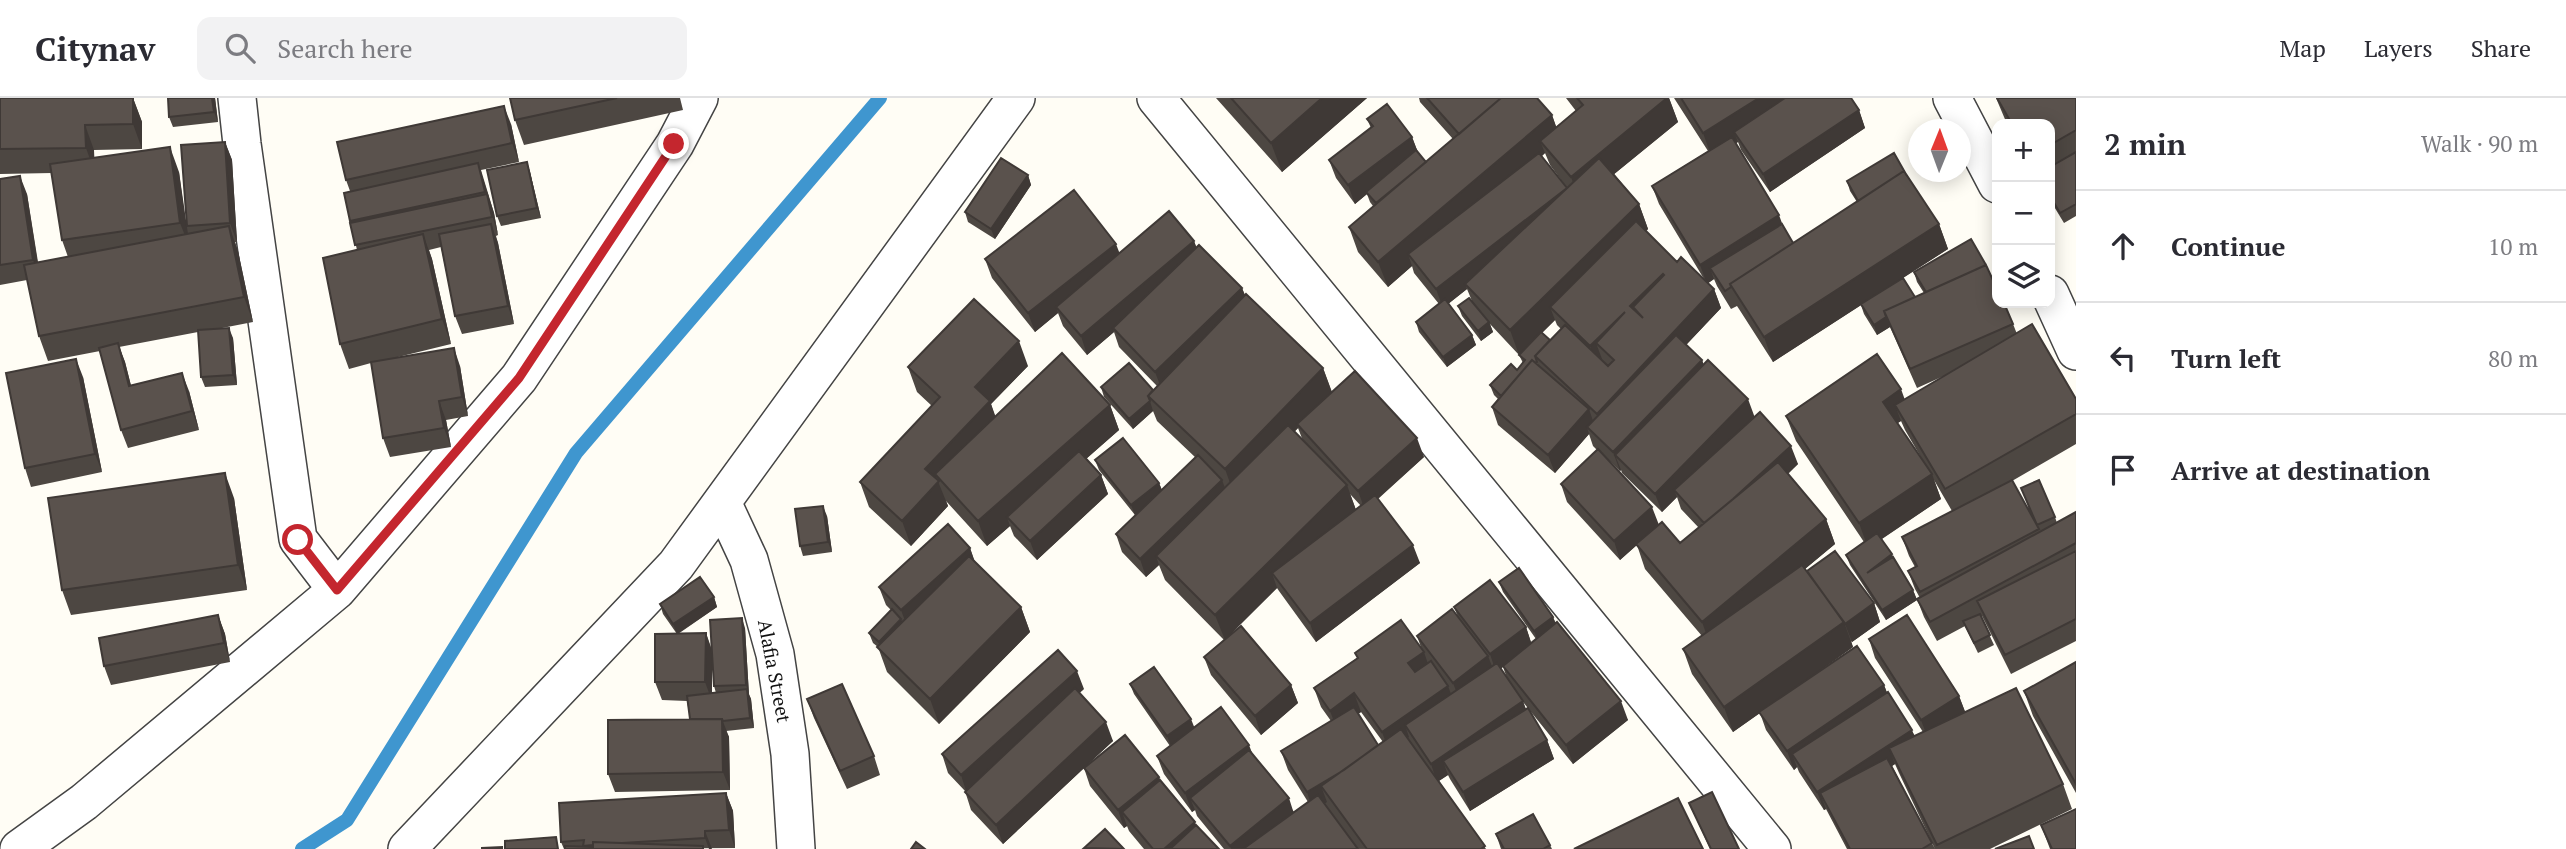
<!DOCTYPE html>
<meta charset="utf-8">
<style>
body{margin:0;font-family:"PT Serif",serif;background:#f2f2f3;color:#2b2b33}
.controls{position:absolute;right:21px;top:21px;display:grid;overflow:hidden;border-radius:14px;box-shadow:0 4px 18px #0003}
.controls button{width:63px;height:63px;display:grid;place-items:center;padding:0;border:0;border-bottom:2px solid #e1e1e2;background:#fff;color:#2b2b33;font:35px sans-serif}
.compass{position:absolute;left:1908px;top:21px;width:63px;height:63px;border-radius:50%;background:#fff;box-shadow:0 4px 18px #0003;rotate:1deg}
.stop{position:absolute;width:21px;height:21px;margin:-16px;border:5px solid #c4262e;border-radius:50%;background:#fff}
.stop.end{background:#c4262e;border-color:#fff;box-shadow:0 2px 7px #0008}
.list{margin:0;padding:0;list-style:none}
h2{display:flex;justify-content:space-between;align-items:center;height:91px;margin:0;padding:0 28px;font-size:30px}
h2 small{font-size:23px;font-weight:400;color:#7c7c81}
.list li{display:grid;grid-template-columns:46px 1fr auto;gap:21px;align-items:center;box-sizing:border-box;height:112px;padding:0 28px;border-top:2px solid #e1e1e2}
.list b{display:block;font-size:26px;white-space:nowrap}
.list em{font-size:23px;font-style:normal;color:#7c7c81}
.icon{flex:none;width:38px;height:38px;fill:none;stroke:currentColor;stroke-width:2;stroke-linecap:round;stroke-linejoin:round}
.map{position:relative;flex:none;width:2076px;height:751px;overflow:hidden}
header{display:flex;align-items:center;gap:42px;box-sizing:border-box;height:98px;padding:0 35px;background:#fff;border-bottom:2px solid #e1e1e2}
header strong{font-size:33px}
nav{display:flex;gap:38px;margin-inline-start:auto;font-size:24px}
.search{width:490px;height:63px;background:#f2f2f3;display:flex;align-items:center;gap:18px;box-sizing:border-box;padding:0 24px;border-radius:14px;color:#7c7c81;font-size:26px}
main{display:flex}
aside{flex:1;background:#fff}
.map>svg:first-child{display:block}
</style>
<header>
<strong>Citynav</strong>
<div class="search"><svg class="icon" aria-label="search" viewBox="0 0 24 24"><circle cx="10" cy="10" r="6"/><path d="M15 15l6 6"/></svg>Search here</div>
<nav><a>Map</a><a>Layers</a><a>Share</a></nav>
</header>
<main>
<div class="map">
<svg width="2076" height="751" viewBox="0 0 2076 751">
<rect width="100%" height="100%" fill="#fffdf5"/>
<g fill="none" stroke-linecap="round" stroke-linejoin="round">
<!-- stream -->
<path stroke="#3f96cf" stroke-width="14" d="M302 751 347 722 576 355 880 0"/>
<!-- street casing -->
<g stroke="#444" stroke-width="40">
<path id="street" d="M237 0 242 46 298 441 337 492
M1156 0 1772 751
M1952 0 1997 86
M2050 196 2076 253
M722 404 749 462 775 556 790 656 796 751
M19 751 84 704 337 492 519 280 675 46 699 0
M407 751 676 467 1016 0"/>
</g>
<!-- street -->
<use href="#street" stroke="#fff" stroke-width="37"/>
</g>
<!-- wall -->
<path fill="#4d4742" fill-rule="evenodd" d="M0 0H133L142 24V51L94 52V60L179 74 186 128 225 44 232 62 237 144H235L238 153 253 224 217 231 233 240 237 287 205 289 201 279 198 234 119 249 125 264 131 288 189 293 199 332 128 350 121 332 100 253 48 263 39 238 27 182 0 187V81L27 96 38 164 68 159 62 142 52 75 0 76Z
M215 0 218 24 173 29 169 19Z
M510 0H680L683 12 524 47 515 22Z
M1216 0H1367L1282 74Z
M1419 0H1537L1552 17 1556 29 1576 13 1566 0H1669L1678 24 1614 76 1639 106 1648 131 1646 133 1677 164 1704 181 1659 106 1652 88 1708 53 1674 0H1851L1859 12 1865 30 1770 94 1741 52 1738 44 1736 45 1793 145 1857 104 1850 93 1847 83 1907 78 1939 126 1948 151 1901 181 1915 199 1924 195 1917 184 1914 174 2013 226 2017 236 2076 301V346L2012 383 2038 431 2021 390 2055 419 2057 425 2076 414V543L2011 576 1982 518 1981 519 1994 547 1978 555 1965 528 1937 543 1924 519 1917 501 1920 500 1915 491 1908 473 1915 469 1909 458 1902 439 1952 413 1934 382 1941 401 1882 441 1913 492 1917 502 1886 522 1850 467 1846 457 1864 444 1796 343 1786 318 1905 302 1946 277 1917 290 1890 229 1877 237 1864 216 1861 207 1773 264 1739 211 1737 208 1731 211 1717 188 1714 181 1708 185 1714 191 1721 210 1686 247 1702 262 1703 266 1798 366 1788 376 1826 421 1835 446 1805 471 1807 473 1874 505 1880 524 1852 544 1851 543 1853 549 1815 576 1884 587 1887 595 1915 638 1923 634 1875 560 1869 541 1959 598 1965 614 2063 686 2072 711 1990 751H1935L1899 675 1895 666 1892 668 1935 751H1847L1826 711 1824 712 1799 674 1797 669 1794 672 1766 632 1760 615 1733 634 1692 576 1683 551 1702 538 1645 471 1637 447 1620 462 1567 404 1561 386 1597 352 1593 348 1589 336 1555 375 1498 327 1492 309 1498 301 1494 297 1490 287 1517 272 1523 265 1519 257 1522 254 1519 257 1490 226 1493 234 1481 243 1462 218 1458 208 1472 203 1467 191 1448 206 1472 237 1476 247 1447 269 1419 234 1416 224 1439 206 1414 175 1412 168 1388 189 1358 154 1349 129 1373 108 1370 104 1367 96 1355 106 1336 80 1329 62 1371 30 1367 21 1412 39 1418 55 1426 64 1453 41 1420 4ZM1545 55 1550 67 1567 90 1542 58ZM1555 222 1557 227 1561 231 1550 242 1542 235ZM1901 323 1905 332 1922 361 1897 325ZM1609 362 1620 373 1621 372 1622 375 1662 414 1677 399 1681 411 1699 430 1680 445 1658 427Z
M1996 0H2076V118L2064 125 2050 102V26H2007Z
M511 26 519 64 481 72 494 115 498 137 496 138 498 145 514 226 462 236 455 218 441 149 429 152 432 161 451 246 394 260 460 268 468 318 446 322 451 349 390 359 383 340 371 265 349 271 340 246 357 152 344 95 350 93 346 82Z
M527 64 530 74 541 120 501 128 497 118Z
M1028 77 1031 87 995 141 968 124 965 114Z
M1194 143 1196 149 1242 190 1245 197 1323 270 1332 294 1424 359 1378 401 1420 465 1316 544 1279 493 1277 490 1227 539 1291 587 1298 605 1261 637 1211 577 1204 559 1224 542 1165 482 1159 467 1146 479 1122 454 1116 436 1139 413 1135 417 1099 372 1095 362 1159 385 1162 392 1196 360 1157 323 1153 313 1133 331 1104 299 1101 289 1153 292 1157 288 1119 249 1114 234 1087 257 1063 228 1058 215 1035 234 992 180 985 161 1120 155ZM1298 330 1303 343 1294 334ZM1350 396 1361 408 1356 412Z
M1028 268 991 306 995 319 1110 307 1119 332 1086 361 1101 377 1108 396 1037 462 1014 438 1010 428 987 448 946 403 948 408 911 448 869 409 860 384 932 308 917 294 908 269Z
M83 279 102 374 31 389 25 370Z
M234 400 247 492 71 517 62 492Z
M827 418 832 454 803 458 800 448Z
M970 450 975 464 1021 509 1030 534 939 626 887 574 878 549 873 545 869 535 891 512 886 507 879 489Z
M1499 484 1553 519 1556 526 1628 622 1573 666 1523 604 1526 611 1547 642 1554 661 1470 713 1450 681 1448 677 1439 683 1486 751H1224L1197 718 1195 712 1192 714 1164 676 1157 658 1170 648 1134 596 1130 586 1194 629 1252 656 1294 714 1308 704 1288 672 1281 653 1331 623 1321 609 1314 590 1357 560 1355 555 1422 552 1417 538 1458 519 1454 509 1526 529 1531 545 1536 541 1503 494ZM1503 569 1507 580 1501 571ZM1361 614 1383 644 1378 647 1358 616Z
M714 499 717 509 678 536 706 535 712 552 745 530 749 597 751 601 754 630 726 633 729 639 730 692 615 694 608 676 690 621 687 603 662 602 655 584 677 536 663 516 660 506ZM712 563 714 588 716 595H712Z
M218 517 225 536 230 564 111 587 104 568Z
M2076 564V695L2033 618 2024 593Z
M1084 591 1079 595 1113 643 1089 665 1159 679 1160 682 1196 727 1219 751H1144L1129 733 1127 728 1124 730 1090 688 1084 670 1003 746 971 712 965 693 948 675 942 656Z
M807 601 874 658 880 677 847 691 814 620Z
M726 695 733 713 735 750 564 751 561 744Z
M1689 705 1739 751H1710Z
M2041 727 2076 751H2050Z
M1496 736 1550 747 1552 751H1501Z"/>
<!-- shaded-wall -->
<path fill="#3f3936" d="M133 0 142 24V51L133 26Z
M212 0H215L218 24 214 14Z
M1322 0H1367L1282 74 1271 45Z
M1667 0H1669L1678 24 1580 104 1571 79Z
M1759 0H1807L1734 34 1738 44 1712 60 1703 35Z
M504 8 511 26 519 64 512 45Z
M1859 12 1865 30 1770 94 1763 76Z
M1552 17 1561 42 1540 43 1545 55 1415 165 1408 156 1412 168 1388 189 1378 164Z
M85 27 94 52 95 75 86 50Z
M1412 39 1419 57 1366 94 1367 96 1355 106 1348 87Z
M225 44 232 62 237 144 230 125Z
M170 49 179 74 190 150 180 125Z
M527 64 530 74 541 120 537 110Z
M478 65 494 115 498 137 485 94Z
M1028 77 1031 87 995 141 991 131Z
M20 78 27 96 40 180 33 162Z
M1567 90 1465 186 1467 191 1443 210 1436 191Z
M1639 106 1648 131 1559 218 1550 209 1555 222 1519 257 1510 232Z
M1779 117 1786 136 1710 170 1714 181 1707 186 1700 167Z
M491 126 498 145 514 226 508 208Z
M1939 126 1948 151 1773 264 1764 239Z
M229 128 238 153 253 224 244 199Z
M423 136 432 161 451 246 442 221Z
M1194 143 1201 161 1113 230 1114 234 1087 257 1081 238Z
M1116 146 1123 164 1056 209 1058 215 1035 234 1028 215Z
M1663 176 1670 195 1633 209 1639 225 1630 208Z
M1242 190 1249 209 1162 292 1155 274Z
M1714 191 1721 210 1603 335 1597 316Z
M1625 214 1596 245 1602 261 1596 267 1590 248Z
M1886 219 1890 229 1877 237 1874 227Z
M1489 224 1493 234 1481 243 1478 233Z
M229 230 233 240 237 287 233 277Z
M1472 237 1476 247 1447 269 1443 259Z
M1019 243 1028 268 991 306 999 328 935 376 948 408 911 448 902 423 925 371 975 289Z
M118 245 125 264 136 307 129 288Z
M454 250 460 268 468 318 462 299Z
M76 261 83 279 102 374 95 356Z
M1702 262 1709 280 1615 357 1621 372 1620 373 1613 354Z
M1323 270 1332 295 1297 326 1298 330 1234 396 1225 371Z
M182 275 189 293 199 332 192 313Z
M1901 291 1910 316 1895 307 1901 323 1892 329 1883 304Z
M1748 301 1755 320 1674 392 1677 399 1662 414 1655 396Z
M439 303 446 322 451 349 444 330Z
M1150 303 1153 313 1133 331 1129 321Z
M1110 307 1119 332 1013 425 1007 419 1010 428 987 448 978 423Z
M1589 311 1595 329H1587L1589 336 1555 375 1548 357Z
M1417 340 1424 359 1365 412 1358 393Z
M1791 348 1798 366 1712 445 1706 426Z
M225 375 234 400 247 492 238 467Z
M1932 376 1941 401 1868 450 1859 425Z
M1101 377 1108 396 1037 462 1030 443Z
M1222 382 1229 401 1156 458 1159 467 1146 479 1140 461Z
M1159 385 1163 395 1135 417 1131 407Z
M1347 387 1356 412 1272 475 1277 490 1225 542 1215 517Z
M823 408 827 418 832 454 828 444Z
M1652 409 1659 427 1620 462 1614 443Z
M1826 421 1835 446 1711 549 1702 524Z
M1413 447 1420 465 1316 544 1310 525Z
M970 450 976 468 908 531 901 512Z
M1892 456 1896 466 1867 475Z
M1913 492 1917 502 1886 522 1882 512Z
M714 499 717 509 677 536 673 526Z
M1874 505 1880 524 1852 544 1845 526Z
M1021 509 1030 534 939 626 930 601Z
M218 517 225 536 230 564 224 545Z
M1553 519 1557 529 1538 543 1534 533Z
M742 520 745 530 749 597 746 587Z
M901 521 905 530 882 554 879 544Z
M1844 524 1853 549 1733 634 1724 609Z
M1526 529 1532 547 1496 574 1490 556Z
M706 535 712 554V603L705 584Z
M1424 554 1430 572 1415 583 1408 565Z
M1488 558 1495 576 1460 603 1453 585Z
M1077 573 1084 591 967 696 961 677Z
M1291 587 1298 605 1261 637 1255 618Z
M1884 587 1891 605 1792 656 1797 669 1794 672 1787 653Z
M1448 588 1455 607 1405 627 1409 639 1389 653 1382 634Z
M747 591 751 601 754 630 750 620Z
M1354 595 1361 614 1337 631 1330 613Z
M1959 598 1966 616 1928 641 1921 622Z
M1523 603 1529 621 1443 663 1448 677 1437 684 1431 666Z
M1621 603 1628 622 1573 666 1566 647Z
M722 621 729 639 730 692 723 674Z
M1191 621 1195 631 1171 648 1167 638Z
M1106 624 1113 643 1003 746 996 727Z
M1912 632 1919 650H1889L1895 666 1828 710 1820 695 1826 711 1824 712 1817 694Z
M1547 642 1554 661 1470 713 1463 694Z
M1249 647 1256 665 1190 700 1195 712 1192 714 1185 695Z
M1379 650 1321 688 1327 704 1313 713 1307 694Z
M1159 679 1166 698 1122 714 1127 728 1124 730 1118 712Z
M726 695 733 713 735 750 729 732Z
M1289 700 1295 719 1256 751H1231L1230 748Z
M1195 724 1202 743 1192 751H1164Z
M705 733 712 751H709L705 740Z"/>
<!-- building -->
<path fill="#5a524d" stroke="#3f3936" stroke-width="2" fill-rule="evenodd" d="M0 0H133V26L85 27 86 50 0 51Z
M168 0H212L214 14 169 19Z
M510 0H617L515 22Z
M1231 0H1322L1271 45Z
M1427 0H1501L1459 36Z
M1501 0H1537L1552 17 1378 164 1349 129Z
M1577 0H1667L1571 79 1540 43 1583 7Z
M1681 0H1759L1703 35Z
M1785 0H1851L1859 12 1763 76 1734 34Z
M1997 0H2076V32L2050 47V26H2012Z
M1387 6 1412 39 1348 87 1329 62 1373 28 1367 21Z
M504 8 512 45 346 82 337 44Z
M1732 39 1779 117 1700 167 1652 88Z
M225 44 230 125 187 128 181 47Z
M170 49 180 125 62 142 50 66Z
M1416 52 1426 64 1376 105 1366 94Z
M2076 54V106L2060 115 2050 98V69Z
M1539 55 1567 90 1436 191 1408 156Z
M1894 55 1907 78 1904 73 1858 103 1847 83Z
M1001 60 1028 77 991 131 965 114Z
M1599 60 1639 106 1510 232 1465 186Z
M527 64 537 110 497 118 487 72Z
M478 65 485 94 350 123 344 95Z
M1904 73 1939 126 1764 239 1730 186Z
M20 78 33 162 0 167V81Z
M1074 92 1116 146 1028 215 985 161Z
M487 96 492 119 355 147 350 125Z
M1169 113 1194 143 1081 238 1056 209Z
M1636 123 1677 164 1681 159 1714 191 1597 316 1535 258 1565 227 1608 268 1614 262 1596 245 1625 214 1590 248 1550 209ZM1663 176 1664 177 1633 209 1643 220 1630 208Z
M491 126 508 208 455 218 439 136Z
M1782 126 1793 145 1730 186 1731 189 1725 193 1710 170Z
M229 128 244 199 39 238 24 167Z
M423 136 442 221 340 246 323 160Z
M1971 141 1986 167 1926 194 1914 174Z
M1199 147 1242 190 1155 274 1113 230Z
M1986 167 1997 191V205H2004L2013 226 1910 271 1884 213Z
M1903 180 1915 199 1884 213 1886 219 1874 227 1861 206Z
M1246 196 1323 270 1225 371 1148 298Z
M1469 200 1489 224 1478 233 1458 208Z
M974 201 1019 243 975 289 990 303 925 371 939 383 902 423 860 384 940 299 908 269Z
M1445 201 1472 237 1443 259 1416 224Z
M2032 226 2076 301V316L1945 391 1895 307Z
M229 230 233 277 201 279 198 232Z
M1541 234 1550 242 1535 258 1537 264 1536 265 1532 262 1501 298 1490 287 1511 266 1517 272 1525 262 1519 257Z
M1676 237 1702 262 1613 354 1587 329Z
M118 245 129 288 182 275 192 313 121 332 99 250Z
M454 250 462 299 439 303 444 330 383 340 371 264Z
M1062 255 1110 307 978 423 935 376Z
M1877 256 1901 291 1883 304 1932 376 1859 425 1786 318Z
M76 261 95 356 25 370 6 275Z
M1532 262 1589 311 1548 357 1492 309Z
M1708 262 1748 301 1655 396 1615 357Z
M1129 265 1153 292 1148 298 1150 303 1129 321 1101 289Z
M1355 273 1417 340 1358 393 1297 326Z
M1760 314 1791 348 1733 401 1704 425 1674 392Z
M1288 327 1347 387 1215 517 1156 458Z
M1123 340 1159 385 1131 407 1095 362Z
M1598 351 1652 409 1614 443 1561 386Z
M1079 353 1101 377 1030 443 1007 419Z
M1198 357 1222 382 1140 461 1116 436Z
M1778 364 1826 421 1702 524 1636 446 1662 424 1680 445Z
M225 375 238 467 62 492 48 400Z
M2012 382 2039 431 1920 494 1908 473 1917 468 1902 439Z
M2039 382 2055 419 2037 427 2021 390Z
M1375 397 1413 447 1310 525 1272 475Z
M823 408 828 444 800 448 795 411Z
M2076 414V445L1930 524 1917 501Z
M948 426 970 450 901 512 879 489Z
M1877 435 1892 456 1867 475 1893 459 1913 492 1882 512 1846 457Z
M1835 453 1874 505 1845 526 1807 473Z
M2076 453V521L2005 557 1977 503Z
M969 458 1021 509 930 601 877 549Z
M1802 467 1844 524 1724 609 1683 551Z
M1519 470 1553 519 1534 533 1499 484Z
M700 479 714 499 673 526 660 506Z
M1490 482 1526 529 1490 556 1454 509Z
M892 511 901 521 879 544 869 535Z
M1452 511 1488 558 1453 585 1417 538Z
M1980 516 1990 537 1974 545 1963 523Z
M218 517 224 545 104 568 99 540Z
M1907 517 1959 598 1921 622 1869 541Z
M742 520 746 587 714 588 710 522Z
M1401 522 1424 554 1408 565 1415 574 1431 563 1448 588 1382 634 1354 595 1330 613 1314 590 1358 560 1355 555Z
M1557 524 1621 603 1566 647 1503 568Z
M1241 528 1291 587 1255 618 1204 559Z
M706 535 705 584H655V536Z
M1857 548 1884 587 1787 653 1759 614Z
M1058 552 1077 573 961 677 942 656Z
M2076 564V686L2024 593Z
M1497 565 1523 603 1431 666 1405 627Z
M1154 569 1191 621 1167 638 1130 586Z
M842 586 874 658 840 673 807 601Z
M1075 590 1106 624 996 727 965 694Z
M2016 590 2063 686 1937 747 1889 650Z
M747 591 750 620 723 623 722 621H690L687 598Z
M1888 594 1912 632 1817 694 1792 656Z
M1221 609 1249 647 1185 695 1157 658Z
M1354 609 1378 647 1344 672 1307 694 1281 653Z
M1528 610 1547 642 1463 694 1443 663Z
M722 621 723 674 608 676V622Z
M1401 631 1485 748 1481 751H1367L1321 688Z
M1125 637 1159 679 1118 712 1084 670Z
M1249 652 1289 700 1230 748 1190 700Z
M1887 660 1932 745 1922 751H1850L1820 695Z
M1160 682 1195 724 1164 751H1153L1122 714Z
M1712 694 1739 751H1711L1689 705Z
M726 695 729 732 705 733V740L622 745 593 744V747L583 748 584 742 561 744 559 705Z
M1318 697 1358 751H1243Z
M1678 700 1703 751H1574Z
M2076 711V751H2052L2041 727Z
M1533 716 1550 747 1543 751H1504L1496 736Z
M1196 727 1219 751H1170Z
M1105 731 1124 751 1084 750Z
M2029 738 2034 751H1995Z
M556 739 558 751H505V743Z
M593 744 703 748V751H565V748L593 749Z
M916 744 925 751H911Z
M502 749V751H482V750Z"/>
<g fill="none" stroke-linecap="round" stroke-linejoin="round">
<!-- route -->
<path stroke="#c4262e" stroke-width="9" d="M298 442 337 492 519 280 674 46"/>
</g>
<g text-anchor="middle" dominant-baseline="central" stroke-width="7" stroke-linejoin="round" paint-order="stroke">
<!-- street labels -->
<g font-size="19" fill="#111" stroke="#fff">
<text transform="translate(775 573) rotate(79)">Alafia Street</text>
</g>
</g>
</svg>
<div class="controls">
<button>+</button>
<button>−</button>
<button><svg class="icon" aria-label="layers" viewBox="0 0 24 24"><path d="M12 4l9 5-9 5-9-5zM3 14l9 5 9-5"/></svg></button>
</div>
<svg class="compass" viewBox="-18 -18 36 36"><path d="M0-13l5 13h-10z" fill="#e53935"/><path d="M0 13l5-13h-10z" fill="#7c7c81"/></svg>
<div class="stop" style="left:298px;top:442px"></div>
<div class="stop end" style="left:674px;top:46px"></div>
</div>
<aside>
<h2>2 min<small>Walk · 90 m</small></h2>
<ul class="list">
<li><svg class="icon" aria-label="ahead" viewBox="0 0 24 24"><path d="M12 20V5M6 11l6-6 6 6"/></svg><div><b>Continue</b></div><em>10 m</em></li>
<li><svg class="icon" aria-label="left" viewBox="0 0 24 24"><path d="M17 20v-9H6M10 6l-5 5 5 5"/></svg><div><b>Turn left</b></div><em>80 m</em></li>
<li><svg class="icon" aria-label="arrive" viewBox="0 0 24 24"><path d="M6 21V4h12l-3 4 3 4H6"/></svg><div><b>Arrive at destination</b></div></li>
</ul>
</aside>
</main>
